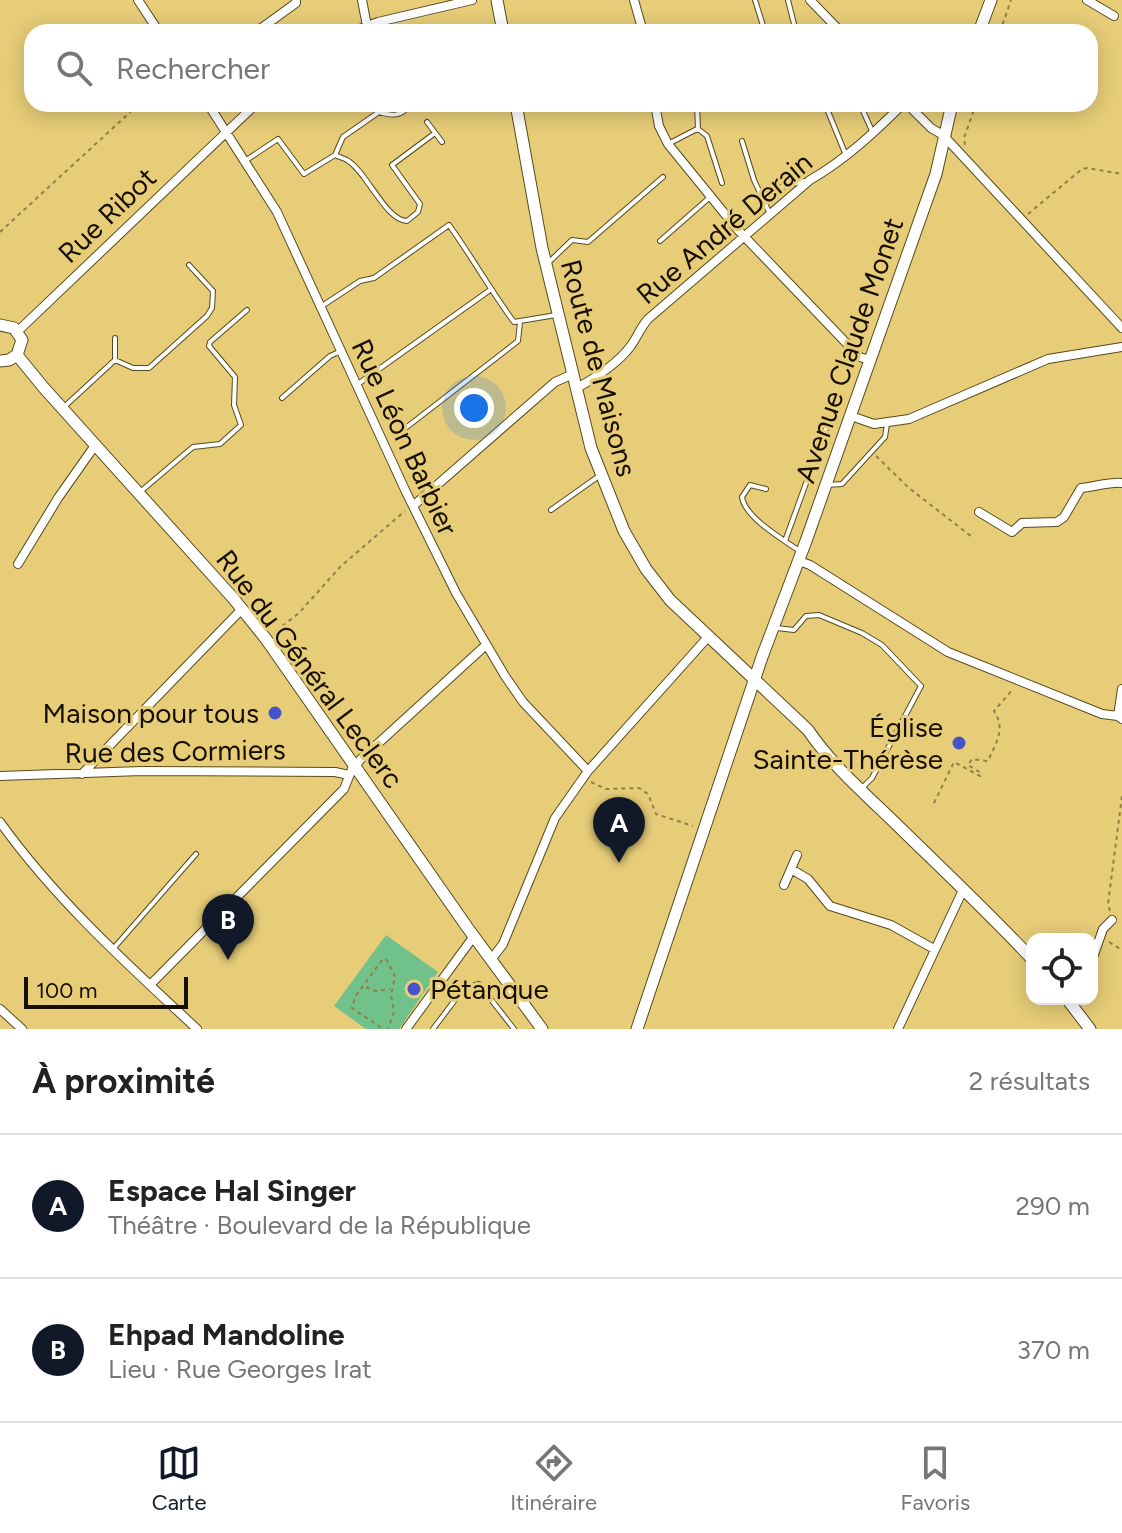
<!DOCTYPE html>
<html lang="fr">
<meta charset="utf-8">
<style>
body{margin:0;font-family:Figtree,sans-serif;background:#f2f2f2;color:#222}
.controls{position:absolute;right:24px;bottom:24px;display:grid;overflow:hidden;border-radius:16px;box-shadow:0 4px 20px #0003}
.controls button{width:72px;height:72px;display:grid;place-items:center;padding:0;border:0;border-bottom:2px solid #e0e0e0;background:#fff;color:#222;font:40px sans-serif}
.scale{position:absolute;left:24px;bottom:20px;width:164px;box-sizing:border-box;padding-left:8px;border:4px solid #160e00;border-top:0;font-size:22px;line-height:28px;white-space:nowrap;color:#160e00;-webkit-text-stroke:6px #e7cd78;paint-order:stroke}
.you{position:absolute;left:474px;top:408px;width:28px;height:28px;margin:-20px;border:6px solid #fff;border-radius:50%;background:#1a73e8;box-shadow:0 0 0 12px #1a73e833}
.badge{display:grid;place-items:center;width:52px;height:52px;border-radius:50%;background:#111827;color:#fff;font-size:26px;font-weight:700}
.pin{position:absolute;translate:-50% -66px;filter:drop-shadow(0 2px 4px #0008)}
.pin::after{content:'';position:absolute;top:42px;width:28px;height:24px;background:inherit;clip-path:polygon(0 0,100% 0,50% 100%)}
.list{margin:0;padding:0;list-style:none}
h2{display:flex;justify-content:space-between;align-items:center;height:104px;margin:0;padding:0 32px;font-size:34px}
h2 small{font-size:26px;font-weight:400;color:#767676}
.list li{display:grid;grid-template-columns:52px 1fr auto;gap:24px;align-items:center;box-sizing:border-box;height:144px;padding:0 32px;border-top:2px solid #e0e0e0}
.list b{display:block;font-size:30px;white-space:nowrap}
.list p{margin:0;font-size:26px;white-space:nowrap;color:#767676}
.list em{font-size:26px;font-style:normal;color:#767676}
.icon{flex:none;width:44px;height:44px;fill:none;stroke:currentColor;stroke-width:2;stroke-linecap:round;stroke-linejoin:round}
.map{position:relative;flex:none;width:1122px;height:1029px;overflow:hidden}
.search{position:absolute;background:#fff;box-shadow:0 4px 20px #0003;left:24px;right:24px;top:24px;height:88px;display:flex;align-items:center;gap:20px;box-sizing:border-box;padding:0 28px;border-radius:24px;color:#767676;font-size:30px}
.sheet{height:392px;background:#fff}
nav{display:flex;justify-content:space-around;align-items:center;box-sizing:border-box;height:112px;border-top:2px solid #e0e0e0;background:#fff;font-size:22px;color:#767676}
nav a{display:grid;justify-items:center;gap:4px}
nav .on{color:#111827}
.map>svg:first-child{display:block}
</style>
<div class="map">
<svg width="1122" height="1029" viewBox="0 0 1122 1029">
<rect width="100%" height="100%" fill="#e7cd78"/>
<!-- green -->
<path fill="#71c18a" d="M386 935 438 972 399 1029H366L334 1006Z"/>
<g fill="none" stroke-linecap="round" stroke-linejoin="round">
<!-- service casing -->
<g stroke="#574a1d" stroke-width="6">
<path id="service" d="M755 0 765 32
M788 0 796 32
M695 32 716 27 725 32
M697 104 698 129
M825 104 845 153
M860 104 872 131
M379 112C392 116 402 117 410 104
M427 122 442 142
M698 129 707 136 722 183
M742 141 754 180 770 214
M670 143 697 129
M335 155C339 157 343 158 347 160 367 172 386 221 407 221L418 212 420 204 392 165 435 133
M245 161 278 139 304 174 335 155 343 137 379 112V104
M760 193 804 181
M660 241 709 198
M548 263 572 240 588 242 663 177
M322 306 360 281 374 278 449 225C472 257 491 291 514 322L556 315
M115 338V360L133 368H149L207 316 212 308 213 291 189 265
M358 384 490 290
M282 398 330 356 339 352
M64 407 115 360
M403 430 518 341 520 322
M826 485 842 484 885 437 887 424
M766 489 750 485 742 497C745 518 784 540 801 552
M140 492 193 447 220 444 241 425 234 405 235 377 209 346 210 342 247 310
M551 510 599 476
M785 541 828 423
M777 628 794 630 806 616 819 615 862 633 882 645 921 686 872 778 862 788
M113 949 196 854
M433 1029 464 988 479 984 514 1029"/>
</g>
<!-- minor casing -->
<g stroke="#574a1d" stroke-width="10">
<path id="minor" d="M138 0 159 32
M362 0 367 26
M634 0 643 32
M810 0 841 32
M1087 0 1114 16
M256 32 296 3V0
M352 32 378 22 472 0
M208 104 277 212 406 492 456 593 505 676 523 702 588 771
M655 104 659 126 668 144 738 230 851 348 860 357 869 360
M907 104 931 128 943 135 1122 328
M18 331 256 104
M577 388C595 378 617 364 630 347 637 338 640 328 648 319L810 180C845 160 875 132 903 104
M851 416 874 424 909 419 1048 359 1122 347
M413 506 555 382 573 374
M979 512 1012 532 1022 523 1057 522 1064 517 1081 488C1093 487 1113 481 1122 483
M799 561 810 565 948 652 1102 714 1118 716 1122 719
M18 564 58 498 96 444
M1118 716 1122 689
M82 774 242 609
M0 776 141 771 335 772 349 775
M0 822C55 899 127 964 197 1029
M791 869 808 879 830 906 891 925 934 949
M784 885 797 855
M491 960 503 944 555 818 588 771 708 637
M1092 960 1103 929 1112 920
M150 985 344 789 352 769 361 759 486 645
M0 1009 22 1029
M406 1029 474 936
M898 1029 963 890"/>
</g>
<!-- tertiary casing -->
<g stroke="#574a1d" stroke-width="13">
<path id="tertiary" d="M497 0 503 32
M979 32 991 0
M516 104 542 248 591 448 624 531 646 569 670 600 808 730C831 764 863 792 892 820 939 866 987 911 1032 959
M0 325 14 328 22 340 17 355 9 360 0 361
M17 355 44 388 233 598 266 639 467 927 542 1029
M1067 999 1090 1029
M637 1029 762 657 806 541 936 174 952 104"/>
</g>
<!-- path -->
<path stroke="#927f47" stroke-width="2" stroke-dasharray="4 4" stroke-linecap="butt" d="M1000 32 1011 0
M965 145 964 138 976 104
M1028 214 1082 169 1087 168 1122 174
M0 232 139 104
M876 456 909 488 972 537
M276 631 299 613 341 566 405 511
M591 782 606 789 639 788 648 794 656 814 693 826
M934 803 954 762 980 776 981 773 968 765 972 759 988 761C996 743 1006 729 994 711L1013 689
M1110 911 1108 904 1122 796
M1109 942 1122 950
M386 959 395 976 391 995 394 1012 388 1029
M382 960 355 997 352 1008 383 1029
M366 987 375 991 390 989"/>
<!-- service -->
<use href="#service" stroke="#fff" stroke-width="4"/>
<!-- minor -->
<use href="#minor" stroke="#fff" stroke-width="8"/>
<!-- tertiary -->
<use href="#tertiary" stroke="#fff" stroke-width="11"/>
</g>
<!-- markers -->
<g fill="#4554c8" stroke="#e7cd78" stroke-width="3">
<circle cx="275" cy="713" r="8"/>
<circle cx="959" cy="743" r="8"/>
<circle cx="414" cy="989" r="8"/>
</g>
<g text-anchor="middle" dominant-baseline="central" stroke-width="6" stroke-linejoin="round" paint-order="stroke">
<!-- street labels -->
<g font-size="28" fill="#160e00" stroke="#e7cd78">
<text transform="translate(107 215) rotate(-44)">Rue Ribot</text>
<text transform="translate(724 228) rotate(-40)">Rue André Derain</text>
<text transform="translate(849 350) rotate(-71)">Avenue Claude Monet</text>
<text transform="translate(599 368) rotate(75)">Route de Maisons</text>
<text transform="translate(405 437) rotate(65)">Rue Léon Barbier</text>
<text transform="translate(310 669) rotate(53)">Rue du Général Leclerc</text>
<text transform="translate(175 751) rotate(-1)">Rue des Cormiers</text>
</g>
<!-- poi labels -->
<g font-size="28" fill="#160e00" stroke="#e7cd78" text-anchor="end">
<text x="259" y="713">Maison pour tous</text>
<text x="943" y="727">Église<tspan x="943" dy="32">Sainte-Thérèse</tspan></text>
<text x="430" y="989" text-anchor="start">Pétanque</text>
</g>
</g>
</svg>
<div class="controls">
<button><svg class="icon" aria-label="locate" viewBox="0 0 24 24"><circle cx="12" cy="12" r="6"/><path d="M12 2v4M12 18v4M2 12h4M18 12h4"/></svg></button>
</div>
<div class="scale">100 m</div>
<div class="you"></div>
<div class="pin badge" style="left:619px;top:863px">A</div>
<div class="pin badge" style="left:228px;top:960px">B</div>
<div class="search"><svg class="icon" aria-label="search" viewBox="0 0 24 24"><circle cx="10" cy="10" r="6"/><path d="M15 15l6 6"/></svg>Rechercher</div>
</div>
<section class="sheet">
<h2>À proximité<small>2 résultats</small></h2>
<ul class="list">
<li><span class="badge">A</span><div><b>Espace Hal Singer</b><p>Théâtre · Boulevard de la République</p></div><em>290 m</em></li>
<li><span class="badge">B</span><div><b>Ehpad Mandoline</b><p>Lieu · Rue Georges Irat</p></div><em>370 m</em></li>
</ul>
</section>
<nav>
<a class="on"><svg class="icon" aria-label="map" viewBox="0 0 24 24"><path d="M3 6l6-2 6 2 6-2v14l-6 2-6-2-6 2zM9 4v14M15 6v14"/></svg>Carte</a>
<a><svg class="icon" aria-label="directions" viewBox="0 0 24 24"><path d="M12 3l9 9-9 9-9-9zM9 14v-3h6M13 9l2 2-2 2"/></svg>Itinéraire</a>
<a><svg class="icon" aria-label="saved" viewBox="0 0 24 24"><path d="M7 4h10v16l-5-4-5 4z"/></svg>Favoris</a>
</nav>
